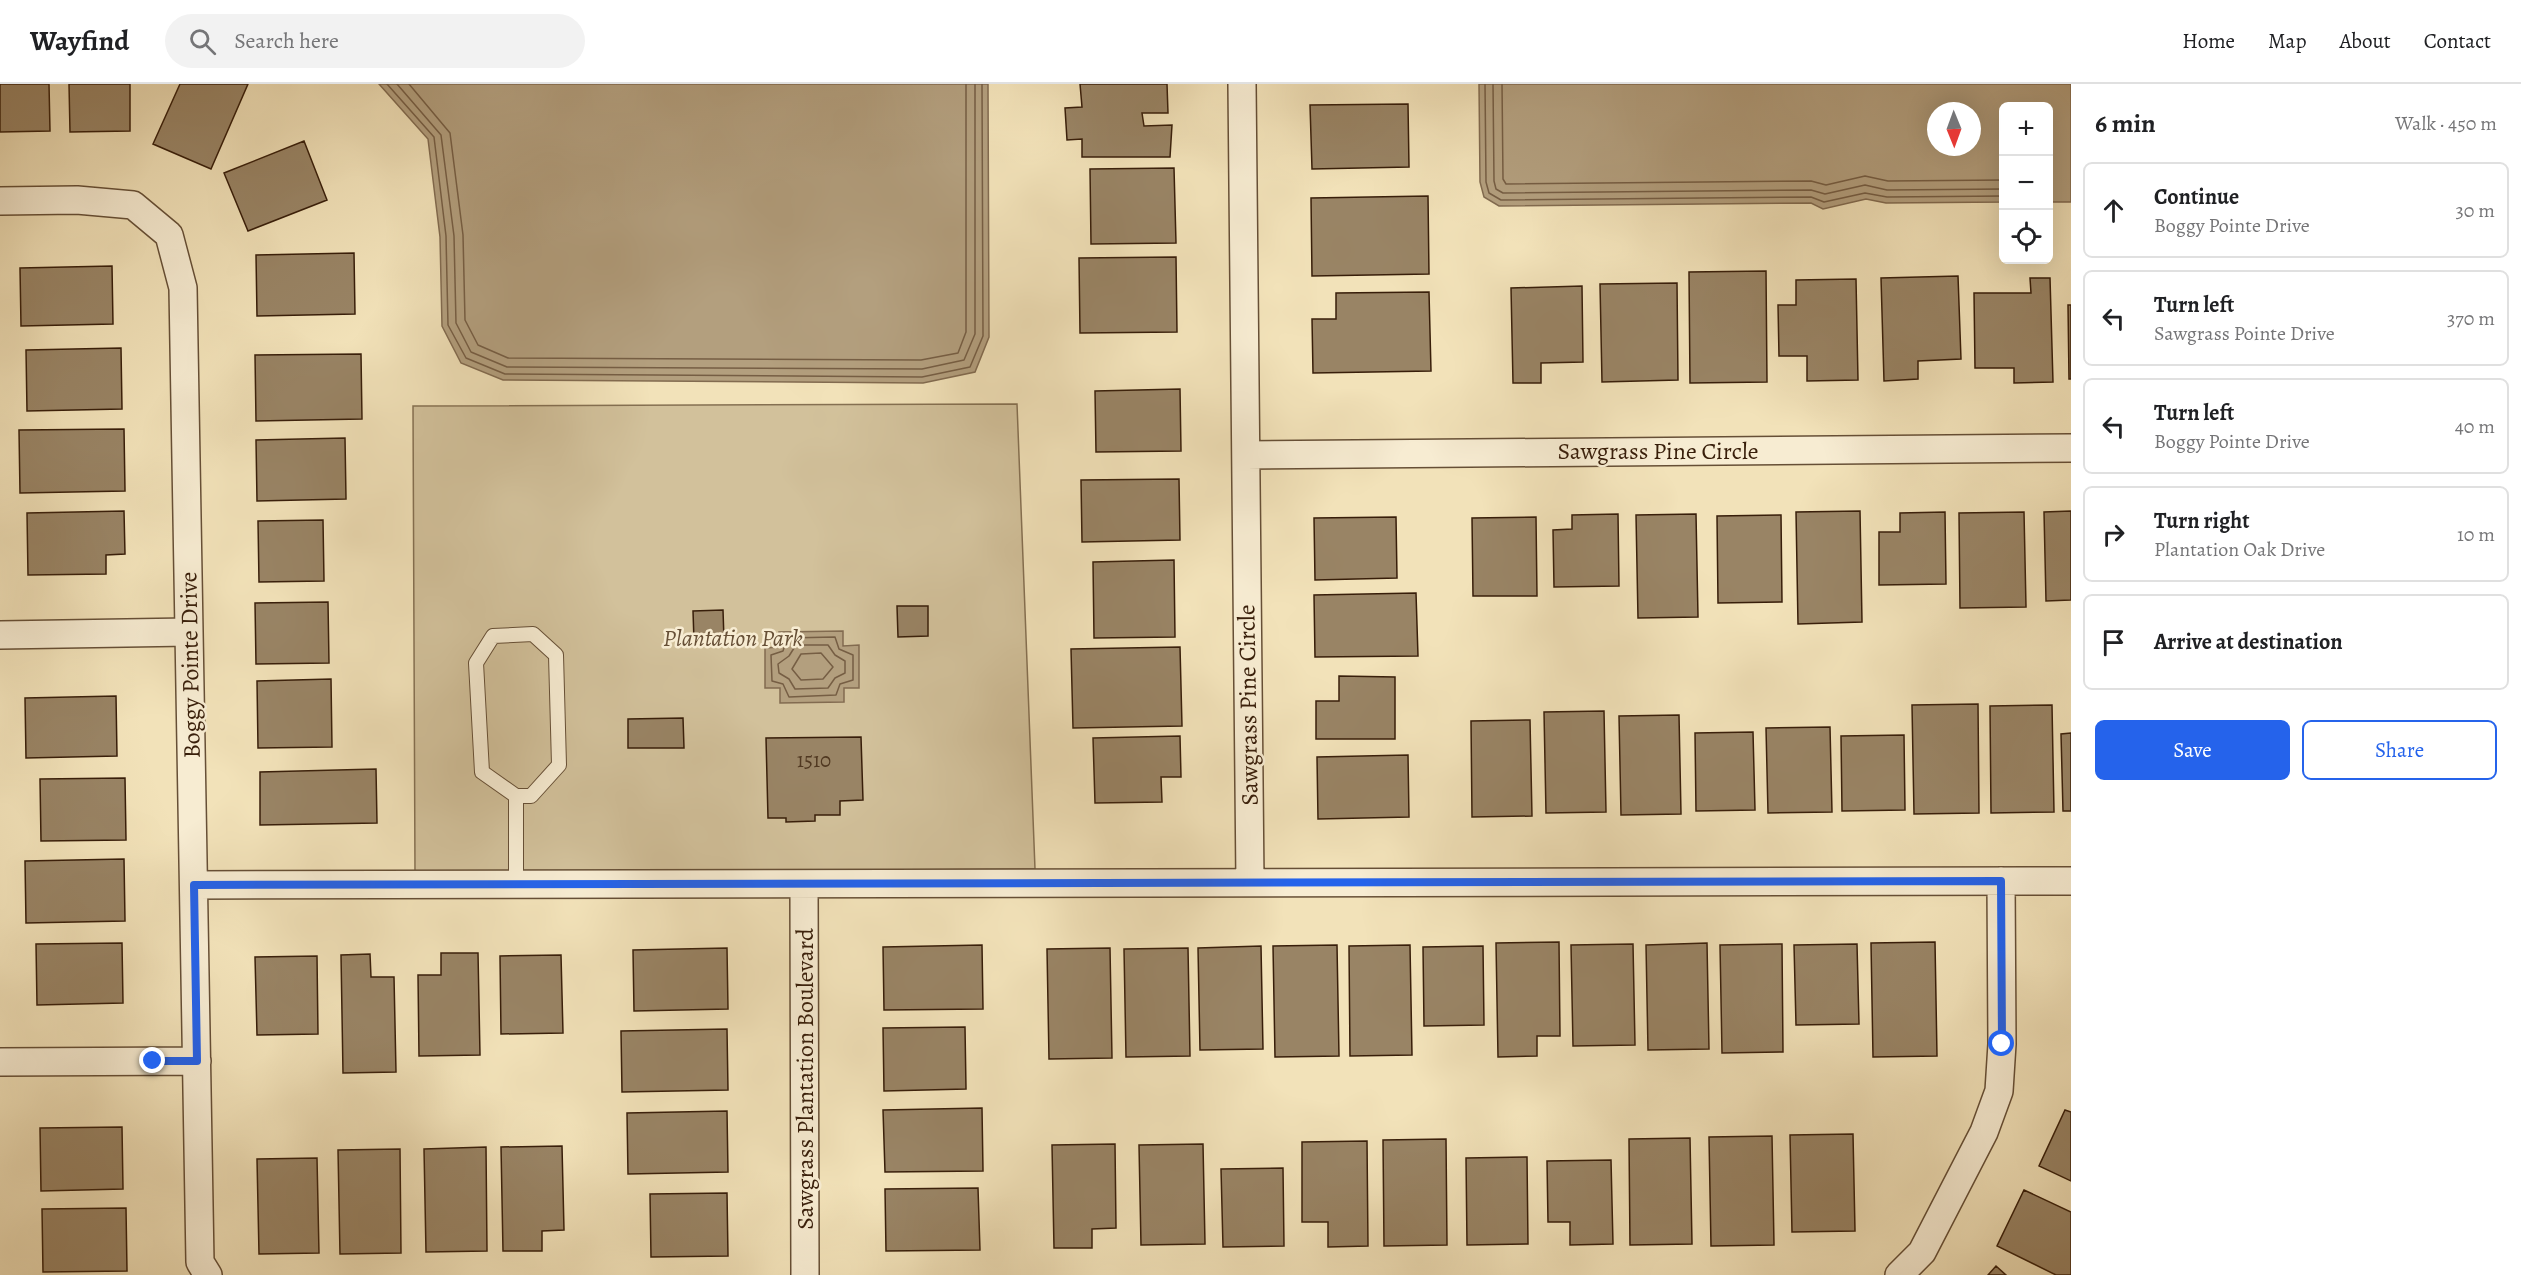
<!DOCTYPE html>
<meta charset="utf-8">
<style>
body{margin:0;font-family:Alegreya,serif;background:#f2f2f2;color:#202124}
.controls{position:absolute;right:18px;top:18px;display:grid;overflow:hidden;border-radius:9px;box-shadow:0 6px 24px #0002}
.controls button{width:54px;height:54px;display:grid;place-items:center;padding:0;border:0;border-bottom:2px solid #e0e0e0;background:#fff;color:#202124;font:30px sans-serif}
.compass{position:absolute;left:1927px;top:18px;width:54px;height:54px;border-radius:50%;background:#fff;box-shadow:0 6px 24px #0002;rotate:179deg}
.stop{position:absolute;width:18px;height:18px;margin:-14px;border:4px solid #2563eb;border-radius:50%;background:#fff}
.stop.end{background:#2563eb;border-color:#fff;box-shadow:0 2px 6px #0008}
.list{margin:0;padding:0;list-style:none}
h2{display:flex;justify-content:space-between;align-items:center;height:78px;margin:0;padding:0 24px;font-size:26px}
h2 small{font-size:20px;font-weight:400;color:#757577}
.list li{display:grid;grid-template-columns:39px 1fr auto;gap:18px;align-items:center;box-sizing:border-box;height:96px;margin:0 12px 12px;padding:0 12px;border:2px solid #e0e0e0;border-radius:9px}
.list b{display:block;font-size:22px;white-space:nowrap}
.list p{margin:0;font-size:20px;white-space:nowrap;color:#757577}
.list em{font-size:20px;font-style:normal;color:#757577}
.actions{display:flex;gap:12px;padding:18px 24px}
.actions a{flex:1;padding:14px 0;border:2px solid #2563eb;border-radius:9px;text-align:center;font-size:21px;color:#2563eb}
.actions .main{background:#2563eb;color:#fff}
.icon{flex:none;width:33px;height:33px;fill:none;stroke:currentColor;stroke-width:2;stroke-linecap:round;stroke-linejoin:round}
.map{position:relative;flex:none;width:2071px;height:1191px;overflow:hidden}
header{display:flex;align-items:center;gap:36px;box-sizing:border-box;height:84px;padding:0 30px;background:#fff;border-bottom:2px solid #e0e0e0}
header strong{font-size:28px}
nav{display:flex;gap:33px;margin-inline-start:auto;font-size:21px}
.search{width:420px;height:54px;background:#f2f2f2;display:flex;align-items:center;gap:15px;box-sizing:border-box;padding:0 21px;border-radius:33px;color:#757577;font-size:22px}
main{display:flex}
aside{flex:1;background:#fff}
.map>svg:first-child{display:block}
</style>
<header>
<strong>Wayfind</strong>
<div class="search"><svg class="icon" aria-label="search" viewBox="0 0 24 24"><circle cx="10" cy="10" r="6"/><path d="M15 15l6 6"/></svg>Search here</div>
<nav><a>Home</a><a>Map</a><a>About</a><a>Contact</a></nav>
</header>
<main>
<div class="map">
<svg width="2071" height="1191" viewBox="0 0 2071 1191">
<rect width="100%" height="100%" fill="#f2e2b9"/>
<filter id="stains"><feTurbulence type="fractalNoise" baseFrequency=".00333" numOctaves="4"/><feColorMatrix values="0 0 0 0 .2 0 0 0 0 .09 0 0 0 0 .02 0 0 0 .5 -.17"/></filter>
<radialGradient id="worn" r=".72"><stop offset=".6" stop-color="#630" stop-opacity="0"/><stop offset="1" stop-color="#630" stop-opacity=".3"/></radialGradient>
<!-- green -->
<path fill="#d2c19b" stroke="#857052" stroke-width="1.5" d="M1017 320 1035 785 415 789 413 322Z"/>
<!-- water -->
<path fill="#b39f7e" stroke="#826b50" stroke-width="1.5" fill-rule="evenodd" d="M379 0H988L989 253 975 288 923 299 503 296 461 279 442 242 440 153 428 55Z
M1479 0H2071V118H2049L2048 22H2004L2003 118 1886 119 1866 115 1823 125 1811 119 1499 122 1484 113 1480 98ZM1936 27H1972V63H1936Z
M843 547V562L859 561V604H844V618L780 619V604H765V564L779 563V548Z"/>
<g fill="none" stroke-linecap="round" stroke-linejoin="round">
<!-- shore -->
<path stroke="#765e44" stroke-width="1.5" d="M387 0 434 53 446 152 448 241 466 274 505 290 922 293 970 283 983 252 982 0
M397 0 441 51 454 152 456 239 471 268 507 283 922 285 964 276 975 250V0
M409 0 450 49 463 151 465 236 478 261 508 274 921 276 958 269 966 248V0
M1485 0 1486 98 1489 109 1501 116 1811 113 1824 118 1865 109 1887 113 2004 112
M1493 0 1494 97 1496 105 1503 109 1811 106 1825 110 1865 101 1887 106 2004 105
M1502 0 1503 95 1506 100 1811 97 1826 101 1865 92 1888 97 2004 96
M835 553 839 565 853 571V596L840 600 836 611 789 613 783 600 772 597 771 571 783 567 787 554Z
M796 561H828L835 571 845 577V589L835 594 828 604 795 605 789 595 779 589 778 580 789 572Z
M821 569 833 583 823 595 801 596 792 585 801 570Z"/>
</g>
<!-- building -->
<path fill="#998465" stroke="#381e0a" stroke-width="1.5" d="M0 0H49L50 47 0 48Z
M69 0H130V47L70 48Z
M180 0H248L211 85 153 60Z
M1080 0H1167L1168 29H1142L1144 42 1172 41 1170 73H1082V55L1067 56 1065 24 1082 23Z
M1408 20 1409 83 1312 85 1310 21Z
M304 57 327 116 248 147 224 89Z
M1174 84 1176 159 1091 160 1090 85Z
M1428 112 1429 190 1312 192 1311 114Z
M354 169 355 230 257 232 256 171Z
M1176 173 1177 248 1080 249 1079 174Z
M112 182 113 240 21 242 20 184Z
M1766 187 1767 298 1690 299 1689 188Z
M1958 192 1961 275 1918 277V295L1884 297 1881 194Z
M2030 194H2050L2053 298 2014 299V284H1975L1974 209H2031Z
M1856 195 1858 296 1807 297V272H1779L1778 221H1796V196Z
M1677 199 1678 296 1602 298 1600 200Z
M1582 202 1583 278 1541 279V299H1513L1511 204Z
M1429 208 1431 287 1313 289 1312 235H1336V209Z
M2068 221H2071V295H2069Z
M121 264 122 325 27 327 26 266Z
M361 270 362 335 256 337 255 271Z
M1180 305 1181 367 1096 368 1095 307Z
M124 345 125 407 20 409 19 346Z
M345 354 346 415 257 417 256 356Z
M1179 395 1180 456 1082 458 1081 396Z
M124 427 125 470 106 471V490L28 491 27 429Z
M1860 427 1862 538 1798 540 1796 428Z
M2071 427V516L2046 517 2044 428Z
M1945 428 1946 500 1879 501V448H1900V429Z
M2024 428 2026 523 1960 524 1959 429Z
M1618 430 1619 502 1554 503 1553 446 1572 445V431Z
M1696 430 1698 533 1638 534 1636 431Z
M1781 431 1782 518 1718 519 1717 432Z
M1396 433 1397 494 1315 496 1314 434Z
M1536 433 1537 512H1473L1472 434Z
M323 436 324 497 259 498 258 437Z
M1174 476 1175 553 1094 554 1093 478Z
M1416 509 1418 572 1315 573 1314 511Z
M328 518 329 579 256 580 255 519Z
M897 522H928V552L898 553Z
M723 526 724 556 694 557 693 527Z
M1180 563 1182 642 1073 644 1071 565Z
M1339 592 1395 593V655H1316V617H1339Z
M331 595 332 663 258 664 257 597Z
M116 612 117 672 26 674 25 614Z
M1978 620 1979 729 1914 730 1912 621Z
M2052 621 2054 728 1991 729 1990 622Z
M1604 627 1606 728 1546 729 1544 628Z
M1679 631 1681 730 1621 731 1619 632Z
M683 634 684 664H628V635Z
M1530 636 1532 732 1472 733 1471 637Z
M1830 643 1832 728 1768 729 1766 644Z
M1753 648 1755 726 1696 727 1695 649Z
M2071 649V727H2063L2061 650Z
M1904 651 1905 726 1842 727 1841 652Z
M1180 652 1181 693H1161L1162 718 1095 719 1093 654Z
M861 653 863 716 840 717V731H815V737L786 738V734H768L766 654Z
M1408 671 1409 733 1318 735 1317 673Z
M376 685 377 739 260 741V688Z
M125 694 126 756 41 757 40 695Z
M124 775 125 837 26 839 25 777Z
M1559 858 1560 952H1537V972L1498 973 1496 859Z
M1935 858 1937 972 1873 973 1871 859Z
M122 859 123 919 37 921 36 860Z
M1707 859 1709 965 1648 966 1646 861Z
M1633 860 1635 961 1573 962 1571 861Z
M1782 860 1783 968 1722 969 1720 861Z
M1857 860 1859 940 1796 941 1794 861Z
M982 861 983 925 884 926 883 863Z
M1337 861 1339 972 1275 973 1273 862Z
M1410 861 1412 971 1350 972 1349 862Z
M1261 862 1263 965 1200 966 1198 864Z
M1483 862 1484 941 1424 942 1423 863Z
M727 864 728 925 634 927 633 866Z
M1110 864 1112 974 1049 975 1047 865Z
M1188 864 1190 972 1126 973 1124 865Z
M441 869H478L480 971 419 972 418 891H441Z
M370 870 371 893H394L396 988 343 989 341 871Z
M561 871 563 949 501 950 500 872Z
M317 872 318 950 257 951 255 873Z
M965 943 966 1005 884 1007 883 944Z
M727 945 728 1006 622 1008 621 947Z
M982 1024 983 1087 885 1088 883 1026Z
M2065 1026 2071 1028V1097L2039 1082Z
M727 1027 728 1088 628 1090 627 1029Z
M122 1043 123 1105 41 1107 40 1044Z
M1853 1050 1855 1147 1792 1148 1790 1051Z
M1772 1052 1774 1161 1711 1162 1709 1053Z
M1690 1054 1692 1160 1630 1161 1629 1055Z
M1446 1055 1447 1161 1384 1162 1383 1056Z
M1367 1057 1368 1162 1328 1163V1138H1302V1058Z
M1115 1060 1116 1144 1092 1145V1164H1054L1052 1061Z
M1203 1060 1205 1160 1141 1161 1139 1061Z
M562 1062 564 1146 542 1147V1167H503L501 1063Z
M486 1063 487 1167 426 1168 424 1065Z
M400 1065 401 1169 340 1170 338 1066Z
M1527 1073 1528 1160 1467 1161 1466 1074Z
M317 1074 319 1169 259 1170 257 1075Z
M1611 1076 1613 1160 1570 1161V1138H1548L1547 1077Z
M1283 1084 1284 1162 1223 1163 1221 1085Z
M978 1104 980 1166 886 1167 885 1105Z
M2024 1106 2071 1128V1191H2056L1997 1162Z
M727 1109 728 1172 651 1173 650 1110Z
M126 1124 127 1187 43 1188 42 1125Z
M1996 1182 2006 1191H1988Z"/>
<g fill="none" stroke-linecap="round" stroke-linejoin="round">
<!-- service casing -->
<g stroke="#664f36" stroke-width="16">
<path id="service" d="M516 712H531L559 681 556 571 533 550 493 552 476 579 482 688 516 712V800"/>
</g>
<!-- minor casing -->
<g stroke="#664f36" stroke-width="30">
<path id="minor" d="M1242 0 1250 798
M0 117 77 116 133 121 169 151 183 204 200 1178 208 1191
M1246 371 2071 364
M0 551 189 548
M804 800 805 1191
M194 801 2071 797
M0 978 197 977
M1899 1191 1922 1168 1984 1048 1999 1007 2002 960 2001 797"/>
</g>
<!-- service -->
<use href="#service" stroke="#f7ecd2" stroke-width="14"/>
<!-- minor -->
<use href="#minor" stroke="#f7ecd2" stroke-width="27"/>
</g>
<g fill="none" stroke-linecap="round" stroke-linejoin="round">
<!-- route -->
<path stroke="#2563eb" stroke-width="8" d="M153 977H197L194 801 2001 797 2002 960"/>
</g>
<g text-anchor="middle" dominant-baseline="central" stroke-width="5" stroke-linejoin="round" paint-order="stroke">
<!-- number labels -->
<g font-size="21" fill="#503821">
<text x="814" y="676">1510</text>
</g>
<!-- street labels -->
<g font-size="24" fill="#381e0a" stroke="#f7ecd2">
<text x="1658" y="367">Sawgrass Pine Circle</text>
<text transform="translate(190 581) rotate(-91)">Boggy Pointe Drive</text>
<text transform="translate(1248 621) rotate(-91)">Sawgrass Pine Circle</text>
<text transform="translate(805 995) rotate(-90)">Sawgrass Plantation Boulevard</text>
</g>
<!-- park labels -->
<g font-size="24" font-style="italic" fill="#664f36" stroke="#f7ecd2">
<text x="733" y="554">Plantation Park</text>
</g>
</g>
<rect width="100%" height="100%" filter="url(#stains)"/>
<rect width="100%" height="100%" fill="url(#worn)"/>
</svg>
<div class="controls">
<button>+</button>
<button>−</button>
<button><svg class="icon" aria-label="locate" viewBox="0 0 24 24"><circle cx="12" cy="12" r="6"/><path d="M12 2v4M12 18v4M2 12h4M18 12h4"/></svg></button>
</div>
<svg class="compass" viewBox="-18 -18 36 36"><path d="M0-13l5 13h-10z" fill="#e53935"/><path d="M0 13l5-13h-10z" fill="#757577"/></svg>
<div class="stop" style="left:2002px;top:960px"></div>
<div class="stop end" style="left:153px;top:977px"></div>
</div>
<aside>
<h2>6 min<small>Walk · 450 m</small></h2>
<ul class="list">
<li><svg class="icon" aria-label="ahead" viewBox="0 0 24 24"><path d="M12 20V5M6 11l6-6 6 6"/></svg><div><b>Continue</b><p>Boggy Pointe Drive</p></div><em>30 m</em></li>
<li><svg class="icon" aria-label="left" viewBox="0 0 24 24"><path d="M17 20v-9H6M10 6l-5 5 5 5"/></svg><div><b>Turn left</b><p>Sawgrass Pointe Drive</p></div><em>370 m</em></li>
<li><svg class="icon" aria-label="left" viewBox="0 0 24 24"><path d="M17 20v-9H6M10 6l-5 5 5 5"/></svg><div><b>Turn left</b><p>Boggy Pointe Drive</p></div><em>40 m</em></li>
<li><svg class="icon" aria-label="right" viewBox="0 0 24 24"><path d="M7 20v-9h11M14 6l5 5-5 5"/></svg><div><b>Turn right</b><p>Plantation Oak Drive</p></div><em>10 m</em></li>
<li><svg class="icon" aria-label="arrive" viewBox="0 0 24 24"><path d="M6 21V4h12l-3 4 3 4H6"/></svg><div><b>Arrive at destination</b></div></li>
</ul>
<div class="actions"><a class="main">Save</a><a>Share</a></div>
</aside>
</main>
